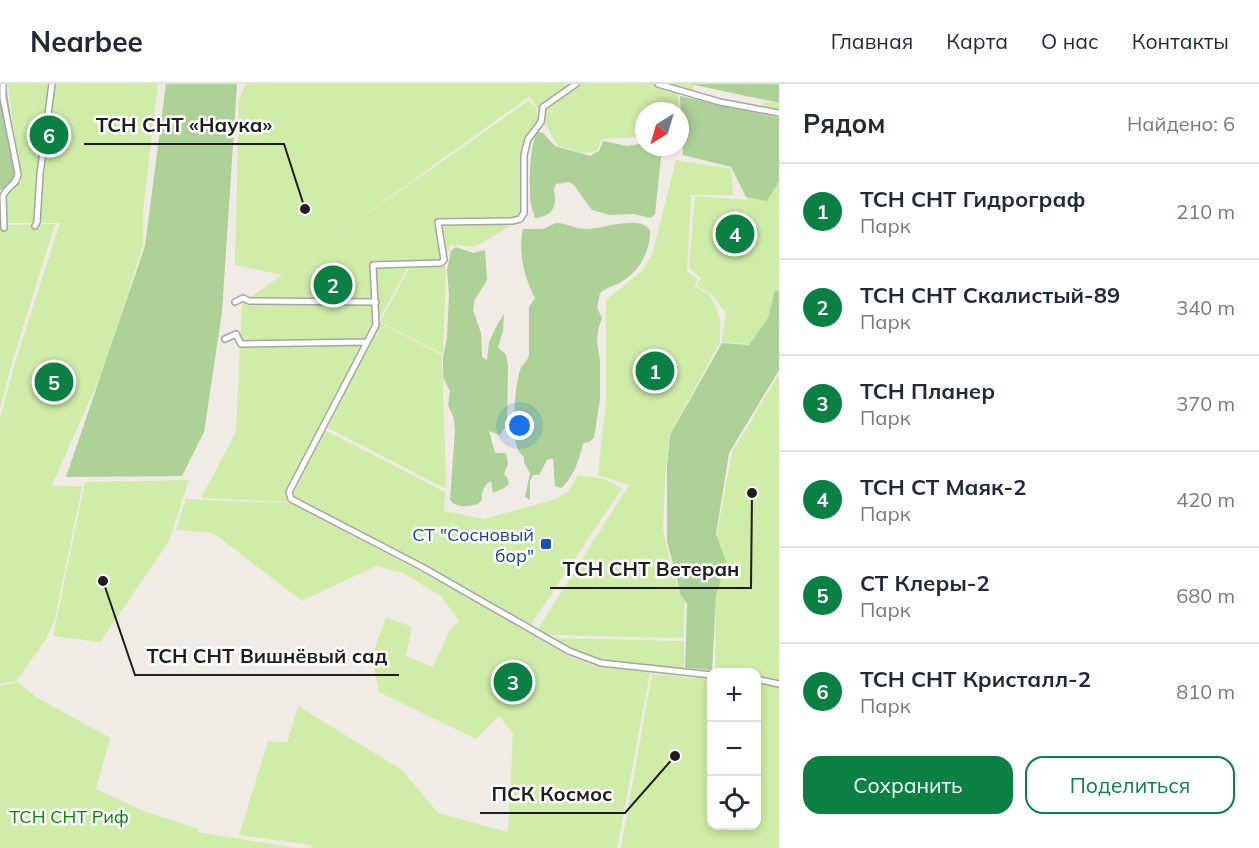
<!DOCTYPE html>
<html lang="ru">
<meta charset="utf-8">
<style>
body{margin:0;font-family:Mulish,sans-serif;background:#f6f6f7;color:#1f2937}
.controls{position:absolute;right:18px;bottom:18px;display:grid;overflow:hidden;border-radius:12px;box-shadow:0 3px 9px #0003}
.controls button{width:54px;height:54px;display:grid;place-items:center;padding:0;border:0;border-bottom:2px solid #e0e1e3;background:#fff;color:#1f2937;font:30px sans-serif}
.compass{position:absolute;left:635px;top:18px;width:54px;height:54px;border-radius:50%;background:#fff;box-shadow:0 3px 9px #0003;rotate:217deg}
.you{position:absolute;left:520px;top:342px;width:21px;height:21px;margin:-15px;border:4px solid #fff;border-radius:50%;background:#1a73e8;box-shadow:0 0 0 9px #1a73e833}
.badge{display:grid;place-items:center;width:39px;height:39px;border-radius:50%;background:#0b8043;color:#fff;font-size:20px;font-weight:700}
.pin{position:absolute;translate:-50% -50%;border:3px solid #fff;box-shadow:0 2px 6px #0006}
.list{margin:0;padding:0;list-style:none}
h2{display:flex;justify-content:space-between;align-items:center;height:78px;margin:0;padding:0 24px;font-size:26px}
h2 small{font-size:20px;font-weight:400;color:#747a83}
.list li{display:grid;grid-template-columns:39px 1fr auto;gap:18px;align-items:center;box-sizing:border-box;height:96px;padding:0 24px;border-top:2px solid #e0e1e3}
.list b{display:block;font-size:22px;white-space:nowrap}
.list p{margin:0;font-size:20px;white-space:nowrap;color:#747a83}
.list em{font-size:20px;font-style:normal;color:#747a83}
.actions{display:flex;gap:12px;padding:18px 24px}
.actions a{flex:1;padding:14px 0;border:2px solid #0b8043;border-radius:18px;text-align:center;font-size:21px;color:#0b8043}
.actions .main{background:#0b8043;color:#fff}
.icon{flex:none;width:33px;height:33px;fill:none;stroke:currentColor;stroke-width:2;stroke-linecap:round;stroke-linejoin:round}
.map{position:relative;flex:none;width:779px;height:764px;overflow:hidden}
header{display:flex;align-items:center;gap:36px;box-sizing:border-box;height:84px;padding:0 30px;background:#fff;border-bottom:2px solid #e0e1e3}
header strong{font-size:28px}
nav{display:flex;gap:33px;margin-inline-start:auto;font-size:21px}
main{display:flex}
aside{flex:1;background:#fff}
.map>svg:first-child{display:block}
</style>
<header>
<strong>Nearbee</strong>
<nav><a>Главная</a><a>Карта</a><a>О нас</a><a>Контакты</a></nav>
</header>
<main>
<div class="map">
<svg width="779" height="764" viewBox="0 0 779 764">
<rect width="100%" height="100%" fill="#f0ebe4"/>
<!-- grass -->
<path fill="#cfeca8" d="M8 0H158L143 127V161L105 282 52 401 82 403 55 535 46 555 16 597 0 600V334L16 276 60 139H7L3 106 21 101Z
M246 0H693V8L678 11 679 27H644V53L602 55 597 67 582 69 557 61 530 12 330 156 528 17 536 24 538 36 527 49 526 133 474 163 450 161 444 181 446 182 443 270 380 238 409 184 423 182 408 183 378 238 442 271 446 405 326 343 288 418 201 414 236 348 242 219 282 191 235 181 239 15Z
M764 18 779 19V256L748 260 722 258 726 229 712 210 696 202 701 194 689 184 695 112 747 116Z
M676 76 731 85 733 111H691L687 187 698 196 694 202 710 211 720 234V258L669 352 665 394 663 447 673 490 685 519 683 554 547 551 538 545 629 401 598 391 606 317V216L641 188 652 171Z
M55 140 13 275 0 324V141Z
M779 290V601L757 597 756 588H715L717 449 732 369Z
M325 346 445 408 444 427 484 435 531 422 556 415 569 406 578 391 604 395 622 404 530 542 410 475 291 413Z
M189 396 169 457 100 558 53 552 85 398Z
M186 415 291 419 463 510 571 573 597 582 650 589 617 764H312L311 761 239 751 268 657 287 659 298 622 402 686 438 729 508 748 513 649 499 632 476 655 379 608 372 573 386 533 412 543 406 572 433 583 450 546 459 537 441 512 403 489 376 482 302 517 213 449 176 446Z
M552 554 684 557V584C641 581 587 583 552 554Z
M652 590 711 595 712 742H756L757 599 779 603V764H621Z
M18 598 36 613 110 654 96 705 146 728 199 745 197 748 295 764H185L187 761 184 764H0V602Z"/>
<!-- forest -->
<path fill="#add197" d="M0 0H6L20 101 0 106Z
M166 0H237L222 228 204 348 182 392 66 393 145 162Z
M690 0H779V19Z
M680 12 779 34V97L767 117 746 113 731 83 683 71Z
M538 48 543 49 555 62 590 72 599 67 603 57 627 62 644 59V63H662L655 130 651 134 634 130 610 131 592 126 574 101 568 98 556 100 554 105C557 122 554 132 535 134 534 130 532 125 531 120 529 106 529 58 538 48Z
M556 139C568 139 577 146 589 145 607 144 638 131 650 146 651 166 639 188 621 198 614 202 607 203 600 209L597 224 602 234 598 246 597 258 600 277V315L594 354 589 358 583 359C580 374 573 395 561 404L555 402 553 374 547 376 539 391H533L530 397V416L525 413 530 389 524 379V373C522 371 519 369 518 366 511 351 515 302 520 286 522 280 528 278 529 270V223L535 214C524 193 518 168 523 145H543Z
M456 163 473 169 485 166 487 196 475 215 473 226 481 249 482 273 487 276 489 258 497 241 504 230 503 247 498 263 506 271 508 282 507 341 500 351 489 347 495 369H506L508 380 504 390 508 395 509 400 504 404 493 409 491 397C484 401 481 408 482 416L478 420C467 422 458 425 450 416L455 345 453 332 448 321 450 307 443 293V273L447 254 449 211 447 186 451 167Z
M775 206 779 208V286L729 369 716 450 726 478 716 512 712 586 685 584 687 520 681 511 667 457V381L670 351 722 259 749 261 768 234Z"/>
<g fill="none" stroke-linecap="round" stroke-linejoin="round">
<!-- minor casing -->
<g stroke="#a5a5a5" stroke-width="8">
<path id="minor" d="M3 0V14L18 90C17 101 7 102 3 112L4 144
M576 0 543 23 541 38 528 55 524 71V129L520 135 512 137 438 138 444 176 441 179 373 181 376 241 289 408 291 415 422 483 569 567 601 579 712 591
M658 0 720 18 779 29
M35 142 37 138 40 90 52 0
M235 218 243 214 249 217 376 218
M225 255 236 250 241 260 367 258
M756 595 779 600"/>
</g>
<!-- minor -->
<use href="#minor" stroke="#fff" stroke-width="5"/>
</g>
<!-- markers -->
<rect fill="#1a4fb4" stroke="#fff" stroke-width="2" x="540" y="454" width="12" height="12" rx="3"/>
<g text-anchor="middle" dominant-baseline="central" stroke-width="5" stroke-linejoin="round" paint-order="stroke">
<!-- transit labels -->
<g font-size="18" fill="#164399" stroke="#fff" text-anchor="end">
<text x="534" y="450">СТ "Сосновый<tspan x="534" dy="21">бор"</tspan></text>
</g>
<!-- park labels -->
<g font-size="18" fill="#078207" stroke="#fff">
<text x="69" y="732">ТСН СНТ Риф</text>
</g>
</g>
<!-- callouts -->
<path fill="none" stroke="#1e1e1e" stroke-width="2" d="M305 125L284 60H84M752 409L751 504H550M103 497L135 591H399M675 672L625 729H480"/>
<g fill="#1e1e1e" stroke="#fff" stroke-width="2">
<circle cx="305" cy="125" r="6"/>
<circle cx="752" cy="409" r="6"/>
<circle cx="103" cy="497" r="6"/>
<circle cx="675" cy="672" r="6"/>
</g>
<g font-size="20" text-anchor="middle" font-weight="bold" fill="#1e1e1e" stroke="#fff" stroke-width="5" stroke-linejoin="round" paint-order="stroke">
<text x="184" y="48">ТСН СНТ «Наука»</text>
<text x="651" y="492">ТСН СНТ Ветеран</text>
<text x="267" y="579">ТСН СНТ Вишнёвый сад</text>
<text x="552" y="717">ПСК Космос</text>
</g>
</svg>
<div class="controls">
<button>+</button>
<button>−</button>
<button><svg class="icon" aria-label="locate" viewBox="0 0 24 24"><circle cx="12" cy="12" r="6"/><path d="M12 2v4M12 18v4M2 12h4M18 12h4"/></svg></button>
</div>
<svg class="compass" viewBox="-18 -18 36 36"><path d="M0-13l5 13h-10z" fill="#e53935"/><path d="M0 13l5-13h-10z" fill="#747a83"/></svg>
<div class="you"></div>
<div class="pin badge" style="left:655px;top:287px">1</div>
<div class="pin badge" style="left:333px;top:201px">2</div>
<div class="pin badge" style="left:513px;top:598px">3</div>
<div class="pin badge" style="left:735px;top:150px">4</div>
<div class="pin badge" style="left:54px;top:298px">5</div>
<div class="pin badge" style="left:49px;top:51px">6</div>
</div>
<aside>
<h2>Рядом<small>Найдено: 6</small></h2>
<ul class="list">
<li><span class="badge">1</span><div><b>ТСН СНТ Гидрограф</b><p>Парк</p></div><em>210 m</em></li>
<li><span class="badge">2</span><div><b>ТСН СНТ Скалистый-89</b><p>Парк</p></div><em>340 m</em></li>
<li><span class="badge">3</span><div><b>ТСН Планер</b><p>Парк</p></div><em>370 m</em></li>
<li><span class="badge">4</span><div><b>ТСН СТ Маяк-2</b><p>Парк</p></div><em>420 m</em></li>
<li><span class="badge">5</span><div><b>СТ Клеры-2</b><p>Парк</p></div><em>680 m</em></li>
<li><span class="badge">6</span><div><b>ТСН СНТ Кристалл-2</b><p>Парк</p></div><em>810 m</em></li>
</ul>
<div class="actions"><a class="main">Сохранить</a><a>Поделиться</a></div>
</aside>
</main>
